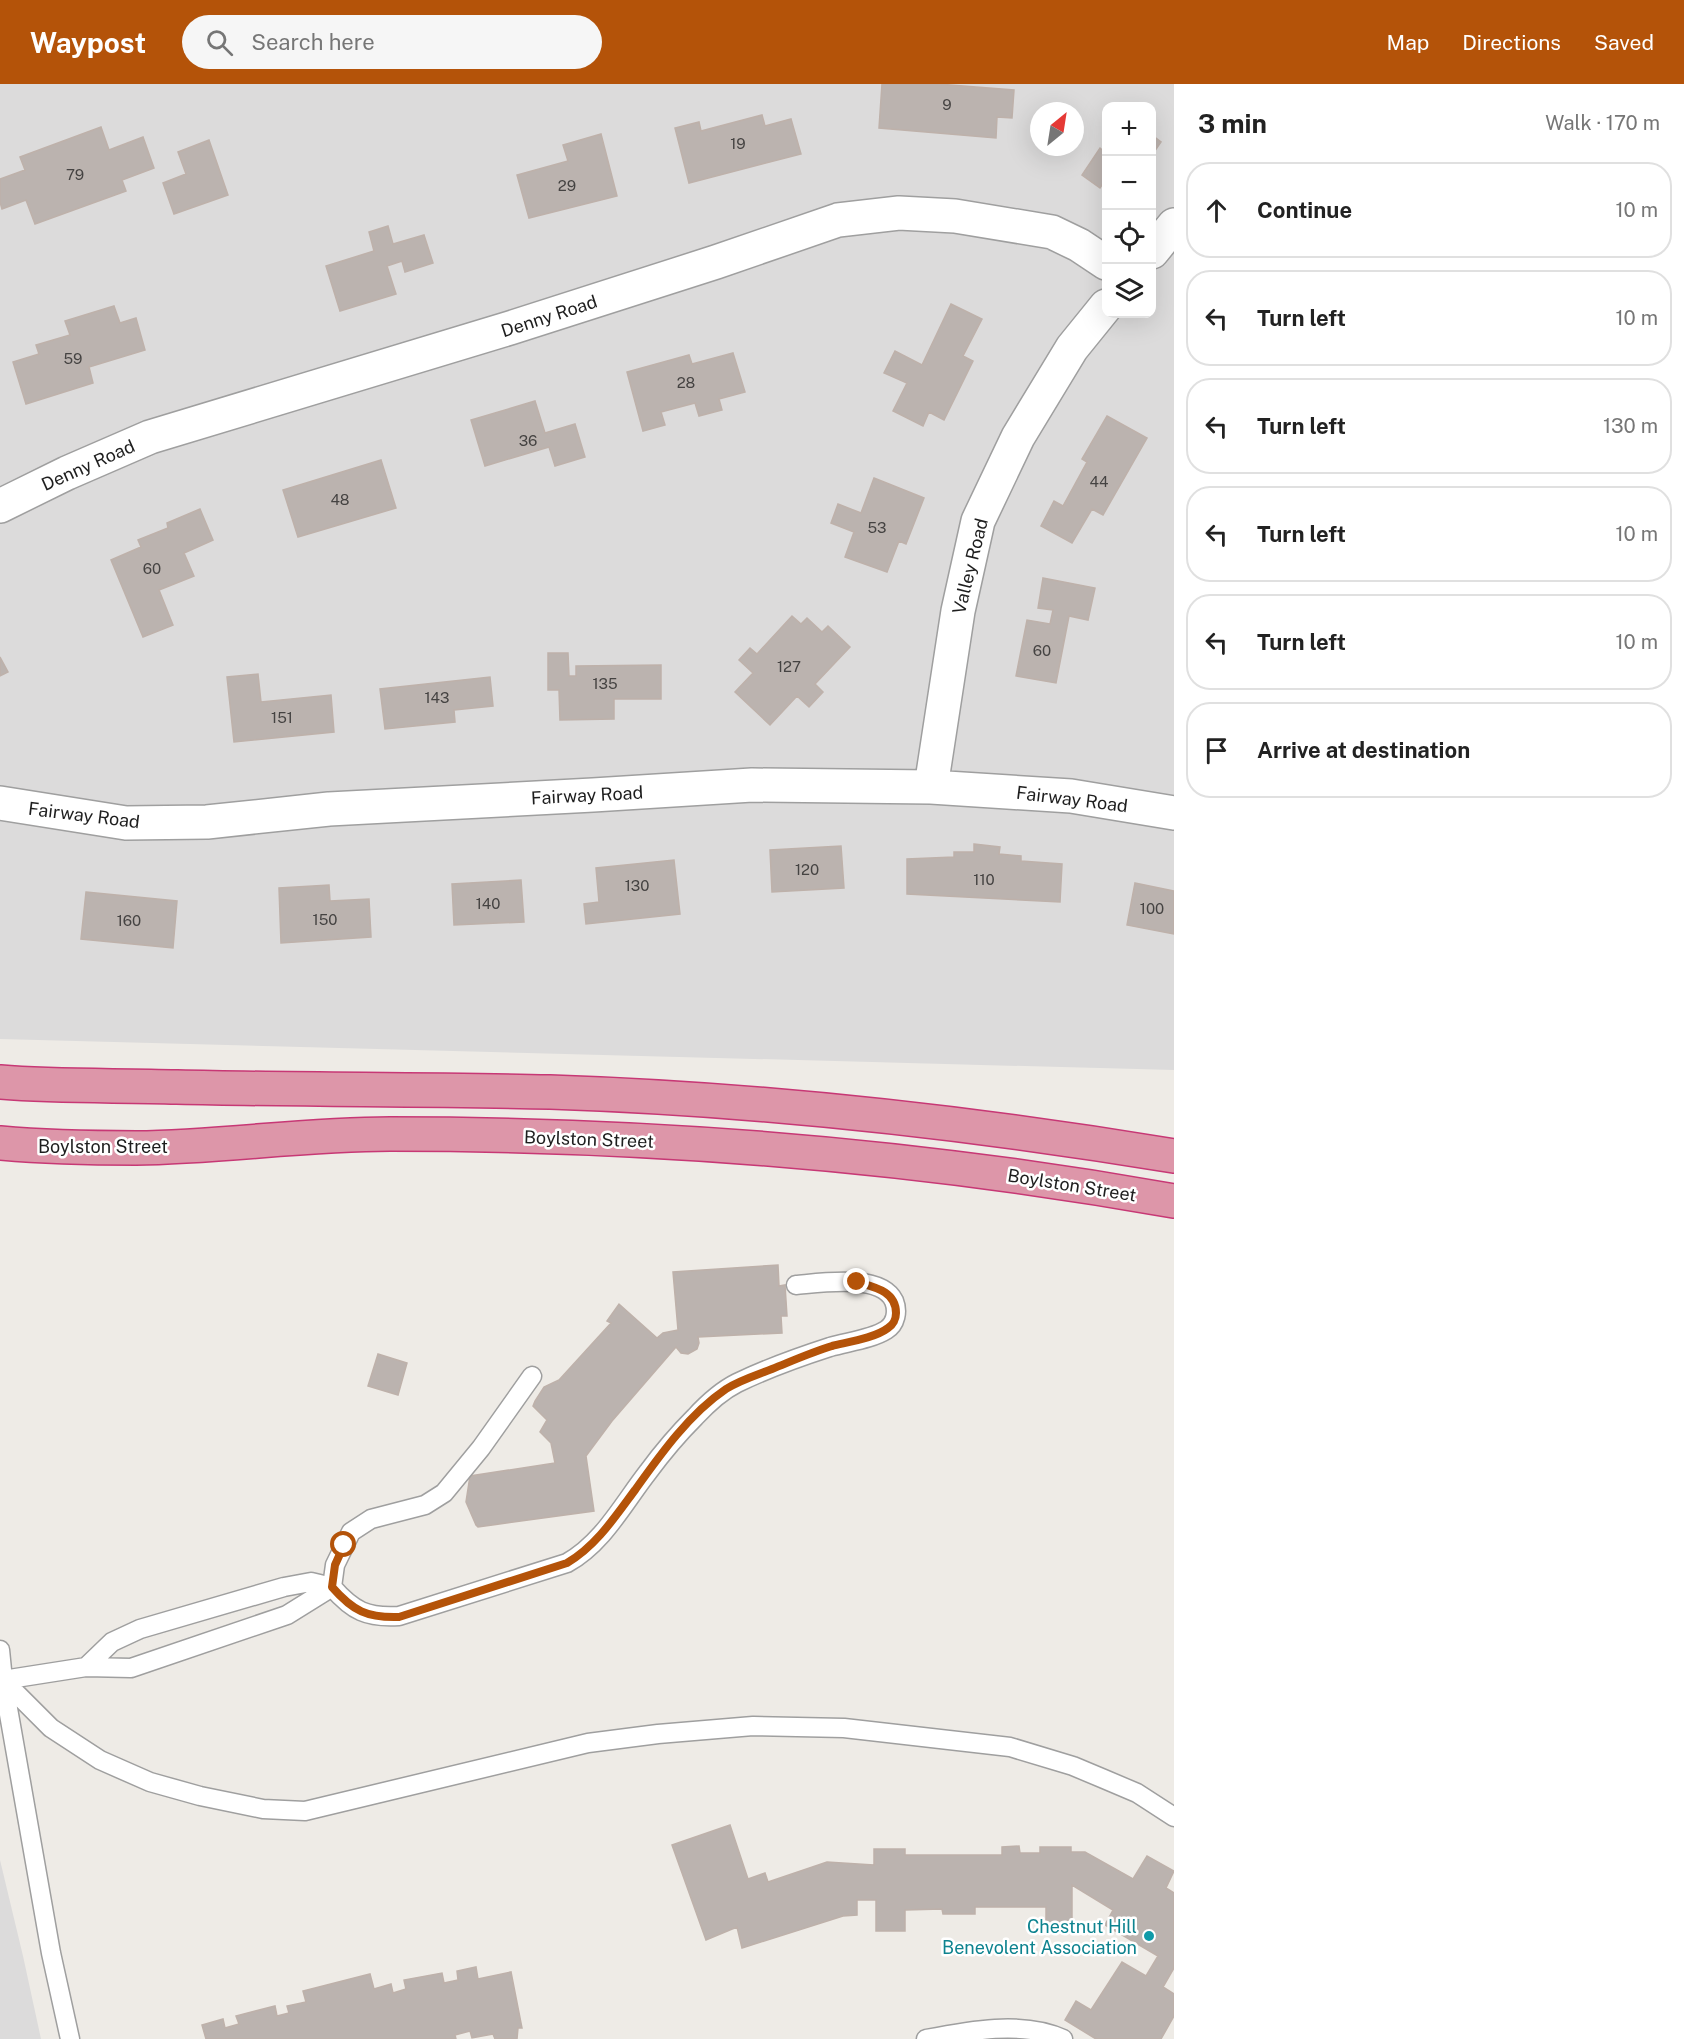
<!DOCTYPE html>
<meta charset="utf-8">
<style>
body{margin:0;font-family:"Public Sans",sans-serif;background:#f6f6f6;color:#222}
.controls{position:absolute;right:18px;top:18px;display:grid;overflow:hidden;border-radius:12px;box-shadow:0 6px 24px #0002}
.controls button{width:54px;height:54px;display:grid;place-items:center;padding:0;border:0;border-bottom:2px solid #e0e0e0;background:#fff;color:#222;font:30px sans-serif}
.compass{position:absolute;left:1030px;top:18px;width:54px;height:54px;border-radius:50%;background:#fff;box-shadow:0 6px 24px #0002;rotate:30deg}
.stop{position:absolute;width:18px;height:18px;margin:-14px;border:4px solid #b45309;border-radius:50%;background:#fff}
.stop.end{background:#b45309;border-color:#fff;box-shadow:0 2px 6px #0008}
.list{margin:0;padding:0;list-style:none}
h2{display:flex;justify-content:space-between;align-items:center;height:78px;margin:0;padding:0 24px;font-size:26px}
h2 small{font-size:20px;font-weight:400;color:#767676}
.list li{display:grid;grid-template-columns:39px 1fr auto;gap:18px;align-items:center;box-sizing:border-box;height:96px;margin:0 12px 12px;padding:0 12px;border:2px solid #e0e0e0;border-radius:24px}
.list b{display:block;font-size:22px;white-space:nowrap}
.list em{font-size:20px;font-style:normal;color:#767676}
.icon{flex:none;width:33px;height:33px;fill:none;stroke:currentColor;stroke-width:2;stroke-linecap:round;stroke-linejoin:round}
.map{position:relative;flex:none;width:1174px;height:1955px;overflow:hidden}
header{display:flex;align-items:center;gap:36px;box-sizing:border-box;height:84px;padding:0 30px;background:#b45309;color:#fff}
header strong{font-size:28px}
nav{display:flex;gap:33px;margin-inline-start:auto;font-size:21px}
.search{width:420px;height:54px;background:#f6f6f6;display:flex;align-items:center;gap:15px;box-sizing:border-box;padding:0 21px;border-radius:33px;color:#767676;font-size:22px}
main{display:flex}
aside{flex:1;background:#fff}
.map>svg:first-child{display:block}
</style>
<header>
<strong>Waypost</strong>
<div class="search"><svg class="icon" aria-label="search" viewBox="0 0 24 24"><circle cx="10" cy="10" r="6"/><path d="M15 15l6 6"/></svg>Search here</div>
<nav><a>Map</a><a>Directions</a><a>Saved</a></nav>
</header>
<main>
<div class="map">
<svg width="1174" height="1955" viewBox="0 0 1174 1955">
<rect width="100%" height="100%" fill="#eeebe6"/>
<!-- residential -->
<path fill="#dcdbdb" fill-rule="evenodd" d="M0 0H1174V986L0 955ZM1106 22H1152V230H1106ZM1039 27H1075V63H1039Z
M0 1776 23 1872 41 1955H0Z"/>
<!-- building -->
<path fill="#bbb3af" stroke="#beb1aa" stroke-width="1.5" d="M882 0H938L1014 6 1012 34 997 33 996 54 879 44Z
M762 31 765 42 791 35 801 70 689 99 675 44 699 38 701 47Z
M101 43 109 66 143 53 154 84 122 96 126 107 35 140 26 116 2 125 0 118V95L25 86 20 73Z
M601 50 617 112 529 134 517 91 568 77 563 61Z
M1152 51 1161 58 1152 71Z
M209 56 228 111 174 130 163 99 186 90 178 68Z
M1100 64 1106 69V95L1100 104 1082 91Z
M388 142 393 160 424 151 433 179 405 188 402 177 387 182 396 210 340 227 326 182 374 167 369 148Z
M951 220 982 235 963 272 973 277 944 336 929 328 923 342 893 327 907 299 884 289 895 267 922 281Z
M114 222 120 239 136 234 145 266 89 283 93 299 26 320 13 278 39 270 36 261 70 251 65 237Z
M733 269 745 308 719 315 722 326 699 332 695 319 661 328 665 341 643 347 627 288 689 271 692 280Z
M535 317 545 349 575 340 585 373 555 382 549 363 485 382 471 336Z
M1107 332 1147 354 1103 431 1092 425 1072 459 1041 442 1054 417 1063 422 1087 378 1082 375Z
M381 376 396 424 298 453 283 406Z
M874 394 924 414 906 460 899 457 887 488 845 473 854 448 831 439 838 420 861 429Z
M200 425 213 456 184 469 194 492 159 506 173 541 143 553 111 476 141 463 138 456 168 444 167 439Z
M1043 494 1095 504 1088 536 1069 532 1056 599 1016 592 1027 536 1050 540 1053 526 1038 524Z
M792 532 801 540 807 534 822 548 828 542 850 563 815 600 823 608 809 623 797 612 770 641 735 608 753 589 739 576 750 564 757 570Z
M548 569H568L569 592H576V582L661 581V615H614V635L560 636 559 606H548Z
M0 573 8 588 0 592Z
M258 590 261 618 331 611 334 648 234 658 227 593Z
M490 593 493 622 454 626 455 638 385 645 380 605Z
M974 760 1000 763 999 770 1021 772V777L1062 780 1060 818 907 810V775L954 773V768H974Z
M841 762 844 804 772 808 770 766Z
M674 776 680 830 586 840 584 820 599 818 596 784Z
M521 796 524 838 454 841 452 800Z
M1135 799 1174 807V850L1127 841Z
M329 801 330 817 369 815 371 853 281 859 279 804Z
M86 808 177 817 173 864 81 855Z
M778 1181 779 1202 785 1201 787 1232H781L782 1249 698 1253 699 1259 697 1265 688 1270 681 1269 676 1263 612 1337 586 1372 594 1427 478 1443 476 1441 466 1418 470 1392 555 1379 551 1359 540 1348 547 1336 533 1322 535 1317 544 1303 559 1296 611 1239 607 1237 619 1220 657 1254 663 1249 678 1246 673 1188Z
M378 1270 407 1279 398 1311 368 1302Z
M730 1741 748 1795 765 1789 768 1798 827 1778 874 1781V1765H905V1771H1002V1763L1019 1762 1020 1769H1040V1763H1071V1768H1085L1133 1795 1147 1772 1174 1787 1166 1804 1174 1809V1884L1163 1903 1174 1910V1932L1161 1955H1096L1065 1936 1076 1917 1091 1926 1122 1878 1146 1892 1158 1872 1105 1841 1113 1826 1072 1801V1840H1046V1823H975V1830H943L942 1825 905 1826V1847H876V1816H857V1831L843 1832 742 1864 737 1843 706 1856 672 1761Z
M476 1883 478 1895 511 1888 522 1944H518L517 1955H495L493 1950 472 1954 470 1947 455 1951 456 1955H206L202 1941 223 1935 225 1944 239 1940 236 1932 275 1922 277 1932 289 1929 287 1922 306 1918 303 1907 370 1890 374 1905 391 1900 393 1909 406 1905 404 1896 442 1889 444 1899 458 1896 457 1887Z"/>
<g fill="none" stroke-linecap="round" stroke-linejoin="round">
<!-- lane casing -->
<g stroke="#9f9f9f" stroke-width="21">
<path id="lane" d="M532 1292 481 1364 444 1409 425 1421 371 1435 351 1448 335 1481 332 1503C353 1527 367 1534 399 1532L567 1479C603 1459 623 1420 648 1388 662 1369 678 1350 695 1333 707 1320 721 1307 737 1299 766 1285 799 1273 830 1263 847 1258 872 1255 886 1246 896 1240 898 1227 894 1217 881 1189 820 1199 796 1201
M0 1566 3 1596 51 1644 100 1676 150 1698 200 1712 263 1725 305 1727 588 1659 658 1650 753 1642 844 1644 1010 1663 1073 1682 1104 1695 1137 1709 1174 1733
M70 1955 51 1869 3 1596 86 1583 112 1558 140 1545 284 1503 311 1498 332 1503 287 1531 131 1584 86 1583
M926 1955C967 1947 1023 1936 1063 1955"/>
</g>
<!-- street casing -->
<g stroke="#9f9f9f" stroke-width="36">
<path id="street" d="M1152 168 1174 141
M0 422 67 389 150 353 510 244 716 178 838 136 899 129 955 132 1052 148 1079 161 1106 179
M931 703 958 527 978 437 1018 353 1072 264 1106 222
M0 719 126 739 207 738 329 725 593 711 752 701 931 703 1071 712 1174 729"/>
</g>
<!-- highway casing -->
<g stroke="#c73875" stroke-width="36">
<path id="highway" d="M0 998C59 1003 118 1001 177 1003 302 1006 426 1005 550 1008 759 1015 968 1038 1174 1072
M0 1059C45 1063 91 1064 136 1064 221 1063 305 1050 390 1050 653 1050 916 1071 1174 1117"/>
</g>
<!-- lane -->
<use href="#lane" stroke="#fff" stroke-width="18"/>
<!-- street -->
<use href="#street" stroke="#fff" stroke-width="33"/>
<!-- highway -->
<use href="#highway" stroke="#dd96a9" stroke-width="33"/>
</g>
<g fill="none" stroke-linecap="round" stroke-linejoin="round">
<!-- route -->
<path stroke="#b45309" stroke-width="8" d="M344 1461 335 1481 332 1503C353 1527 367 1534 399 1533L567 1479C596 1462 615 1433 635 1406 660 1371 689 1330 726 1305 740 1296 757 1291 772 1285 792 1277 812 1268 832 1262 848 1258 875 1254 888 1244 893 1241 896 1235 896 1229 896 1207 874 1203 857 1198"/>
</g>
<!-- markers -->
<circle fill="#0f9aa8" stroke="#fff" stroke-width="2" cx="1149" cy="1852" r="6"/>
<g text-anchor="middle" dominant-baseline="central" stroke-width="5" stroke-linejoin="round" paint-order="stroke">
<!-- number labels -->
<g font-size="15" fill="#454342">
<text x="947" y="20">9</text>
<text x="738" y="59">19</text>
<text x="75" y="90">79</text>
<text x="567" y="101">29</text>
<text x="73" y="274">59</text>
<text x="686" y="298">28</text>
<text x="528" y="356">36</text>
<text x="1099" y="397">44</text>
<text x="340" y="415">48</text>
<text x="877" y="443">53</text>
<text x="152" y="484">60</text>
<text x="1042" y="566">60</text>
<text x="789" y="582">127</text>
<text x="605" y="599">135</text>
<text x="437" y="613">143</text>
<text x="282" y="633">151</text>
<text x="807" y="785">120</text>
<text x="984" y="795">110</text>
<text x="637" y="801">130</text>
<text x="488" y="819">140</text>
<text x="1152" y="824">100</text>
<text x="325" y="835">150</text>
<text x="129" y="836">160</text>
</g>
<!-- street labels -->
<g font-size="18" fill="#1e1e1e" stroke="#fff">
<text transform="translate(549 232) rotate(-18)">Denny Road</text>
<text transform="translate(88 381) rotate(-24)">Denny Road</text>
<text transform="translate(970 482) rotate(-76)">Valley Road</text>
<text transform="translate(587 711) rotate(-3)">Fairway Road</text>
<text transform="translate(1072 715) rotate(7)">Fairway Road</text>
<text transform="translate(84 731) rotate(7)">Fairway Road</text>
<text transform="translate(589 1055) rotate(2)">Boylston Street</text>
<text x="103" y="1062">Boylston Street</text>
<text transform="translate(1072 1101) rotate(9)">Boylston Street</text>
</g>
<!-- culture labels -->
<g font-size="18" fill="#0d838f" stroke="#fff" text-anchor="end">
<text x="1137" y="1842">Chestnut Hill<tspan x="1137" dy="21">Benevolent Association</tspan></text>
</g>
</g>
</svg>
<div class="controls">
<button>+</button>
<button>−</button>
<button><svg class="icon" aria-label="locate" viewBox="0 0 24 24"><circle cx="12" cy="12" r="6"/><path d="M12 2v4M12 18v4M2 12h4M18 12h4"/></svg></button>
<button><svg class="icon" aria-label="layers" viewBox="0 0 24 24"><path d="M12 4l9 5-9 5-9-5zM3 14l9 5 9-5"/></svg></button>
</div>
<svg class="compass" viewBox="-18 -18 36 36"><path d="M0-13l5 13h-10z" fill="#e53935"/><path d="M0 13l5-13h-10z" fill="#767676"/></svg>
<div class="stop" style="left:344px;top:1461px"></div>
<div class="stop end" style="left:857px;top:1198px"></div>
</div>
<aside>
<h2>3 min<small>Walk · 170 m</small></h2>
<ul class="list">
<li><svg class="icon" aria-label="ahead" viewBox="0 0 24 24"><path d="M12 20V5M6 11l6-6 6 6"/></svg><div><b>Continue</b></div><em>10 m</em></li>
<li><svg class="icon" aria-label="left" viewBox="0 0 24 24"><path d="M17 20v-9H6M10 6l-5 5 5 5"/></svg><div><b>Turn left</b></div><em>10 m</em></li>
<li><svg class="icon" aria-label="left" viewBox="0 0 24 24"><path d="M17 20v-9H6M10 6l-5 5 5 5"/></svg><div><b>Turn left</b></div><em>130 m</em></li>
<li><svg class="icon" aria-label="left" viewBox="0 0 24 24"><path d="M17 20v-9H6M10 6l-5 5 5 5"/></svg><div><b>Turn left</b></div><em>10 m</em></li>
<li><svg class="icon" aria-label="left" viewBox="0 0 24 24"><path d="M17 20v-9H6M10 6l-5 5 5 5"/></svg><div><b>Turn left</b></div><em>10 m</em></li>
<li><svg class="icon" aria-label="arrive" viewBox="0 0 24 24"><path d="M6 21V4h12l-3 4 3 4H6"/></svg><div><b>Arrive at destination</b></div></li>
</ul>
</aside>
</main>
